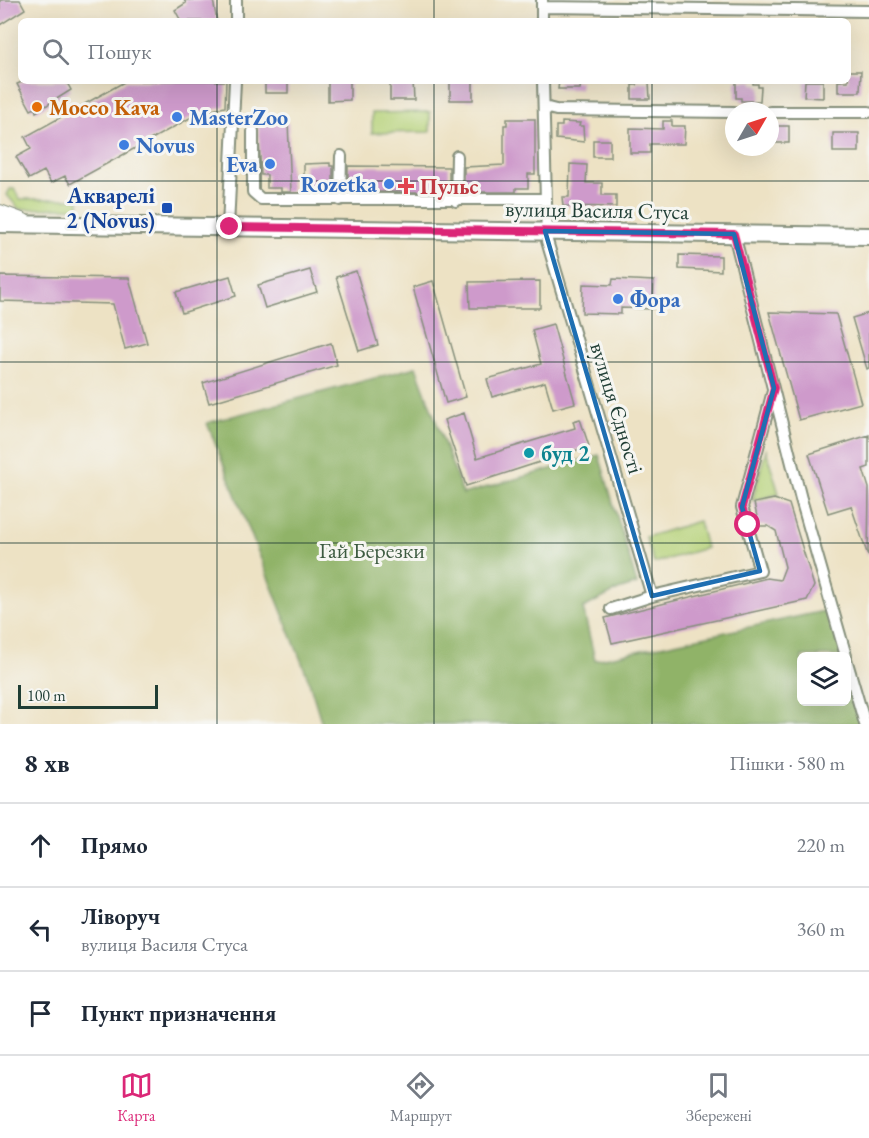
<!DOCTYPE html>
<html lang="uk">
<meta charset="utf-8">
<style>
body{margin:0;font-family:"EB Garamond",serif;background:#f6f6f7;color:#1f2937}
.controls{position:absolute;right:18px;bottom:18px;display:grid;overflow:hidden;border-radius:9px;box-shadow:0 6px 24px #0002}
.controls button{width:54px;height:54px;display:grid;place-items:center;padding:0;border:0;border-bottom:2px solid #e0e1e3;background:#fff;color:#1f2937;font:30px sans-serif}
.compass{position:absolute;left:725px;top:102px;width:54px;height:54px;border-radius:50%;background:#fff;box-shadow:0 6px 24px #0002;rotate:51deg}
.scale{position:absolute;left:18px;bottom:15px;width:140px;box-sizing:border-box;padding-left:6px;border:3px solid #1f3d34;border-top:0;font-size:16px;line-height:21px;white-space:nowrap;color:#1f3d34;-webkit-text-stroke:4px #f6f6f2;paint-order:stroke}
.stop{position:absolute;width:18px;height:18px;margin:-14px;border:4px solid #db2777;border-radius:50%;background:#fff}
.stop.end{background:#db2777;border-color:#fff;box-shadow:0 2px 6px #0008}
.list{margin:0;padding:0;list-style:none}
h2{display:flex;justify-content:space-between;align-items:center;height:78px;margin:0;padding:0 24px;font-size:26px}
h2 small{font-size:20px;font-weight:400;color:#747a83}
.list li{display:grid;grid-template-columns:39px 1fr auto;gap:18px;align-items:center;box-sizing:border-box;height:84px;padding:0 24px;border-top:2px solid #e0e1e3}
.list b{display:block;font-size:22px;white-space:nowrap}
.list p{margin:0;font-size:20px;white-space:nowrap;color:#747a83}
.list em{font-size:20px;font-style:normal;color:#747a83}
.icon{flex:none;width:33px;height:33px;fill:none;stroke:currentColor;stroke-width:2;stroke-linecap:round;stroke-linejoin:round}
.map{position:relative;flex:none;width:869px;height:724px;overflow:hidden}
.search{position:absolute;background:#fff;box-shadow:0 6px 24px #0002;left:18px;right:18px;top:18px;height:66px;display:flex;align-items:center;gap:15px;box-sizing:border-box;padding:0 21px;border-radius:9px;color:#747a83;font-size:22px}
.sheet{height:330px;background:#fff}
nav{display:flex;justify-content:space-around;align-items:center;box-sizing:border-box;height:84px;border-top:2px solid #e0e1e3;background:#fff;font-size:16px;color:#747a83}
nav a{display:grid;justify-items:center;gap:3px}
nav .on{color:#db2777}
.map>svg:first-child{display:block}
</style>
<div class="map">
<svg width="869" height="724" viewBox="0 0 869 724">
<rect width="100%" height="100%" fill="#f6f6f2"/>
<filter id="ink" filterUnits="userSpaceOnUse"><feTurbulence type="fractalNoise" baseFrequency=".0167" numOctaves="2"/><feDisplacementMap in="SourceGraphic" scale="12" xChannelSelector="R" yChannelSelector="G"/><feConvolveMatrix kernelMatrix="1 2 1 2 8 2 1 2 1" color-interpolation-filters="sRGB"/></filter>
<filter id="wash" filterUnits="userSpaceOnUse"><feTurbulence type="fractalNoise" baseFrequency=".008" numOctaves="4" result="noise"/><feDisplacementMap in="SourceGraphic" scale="24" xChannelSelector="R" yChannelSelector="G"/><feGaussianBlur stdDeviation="1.35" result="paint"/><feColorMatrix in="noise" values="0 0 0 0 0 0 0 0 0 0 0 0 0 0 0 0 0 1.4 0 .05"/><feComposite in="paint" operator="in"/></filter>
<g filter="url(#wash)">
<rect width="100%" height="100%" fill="#ede2c4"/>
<!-- green -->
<path fill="#b5d177" stroke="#6a8756" stroke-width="1.5" d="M430 112V132L372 133V113Z
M10 189H14L20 199H79V208L19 209 7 195Z
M766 450 779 494 752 501Z
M699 521 706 548 654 563 646 537Z"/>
<!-- forest -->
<path fill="#90b368" stroke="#58784e" stroke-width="1.5" d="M416 367 463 494 599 455 637 584 618 590 583 608 595 660 829 610 842 656H802V702H846L847 671 862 724H322L308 678 207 423Z"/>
<g id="blocks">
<!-- building -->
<path fill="#ce9acb" d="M0 0H20L25 9 0 25Z
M184 0H213L217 21H181L175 10 186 3Z
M848 71H861L860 92H838V81H848Z
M24 81H66L71 90 36 112 35 108 31 110 17 84Z
M126 81H226L225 107 199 113 70 184 65 176 51 183 44 171 29 179 16 157 31 149 25 137Z
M265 81H288V93H265Z
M328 81H350V100L328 101Z
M390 81H413L414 100H390Z
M450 81H473V100H450Z
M559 81H581L580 89H558Z
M736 81H753V84H758V87H761L760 101H741V98H736Z
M805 81H823V98L804 97Z
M638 82H649L650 99H632V85H637Z
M507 119H535V174H528V188H516V192H464V167L504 165V125H507Z
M663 121H672V126H685L684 144H650V153H630V128L663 129Z
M258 122H288L291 192H281V188H267V175H261Z
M562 122 580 123 579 126H583L584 142 556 139V126H562Z
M770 126H789V143H770Z
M833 133H859V152H833Z
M593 140H610V157H593Z
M330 163V166H333V192H304V164Z
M570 164 587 165 586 183H602V195H616V207L563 206 562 197H569Z
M348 166 449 167V192H348Z
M679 255 721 256V271L679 269Z
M310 270 317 292 265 308 258 285Z
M356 271 378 345 359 351 336 277Z
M0 276 129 278 147 343 125 349 113 304 0 301Z
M230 276 236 296 182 313 176 292Z
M613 279 654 281 653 309 621 308V314L582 313 583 284 612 285Z
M433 281 466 397 446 403 413 287Z
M540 281V308H470L469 282Z
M769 312 836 314 861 403 799 420Z
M869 313V368L867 369 852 318Z
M553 324 575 403 553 409 545 382 492 397 487 379 541 364 532 330Z
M331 343 337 365 209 403 203 383Z
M464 413 477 458 575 428 573 421 580 419 589 446 466 486 444 420Z
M869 435V467L863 469 869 488 868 556 851 506 828 513 809 454Z
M774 499 789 504 814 586 807 600 612 643 605 618 767 578 780 580 785 567 776 531 768 526H759L754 503Z"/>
</g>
</g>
<g filter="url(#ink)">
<use href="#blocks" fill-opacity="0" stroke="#86907c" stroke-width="1.5"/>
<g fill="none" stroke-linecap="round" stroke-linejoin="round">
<!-- minor casing -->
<g stroke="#86907c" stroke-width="14">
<path id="minor" d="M542 0V21
M542 7 869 11
M236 21V0
M543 81 547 241 652 596
M544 107 556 110 734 112
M770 112H869
M253 131V192L261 199H544
M340 200 341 156
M456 201 457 156
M228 227 235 81
M734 234 801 499 846 656
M611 609 652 596 760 571 742 507 773 391
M846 659 865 724"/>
</g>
<!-- tertiary casing -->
<g stroke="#86907c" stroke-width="16">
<path id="tertiary" d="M0 212 24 221"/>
</g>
<!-- secondary casing -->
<g stroke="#86907c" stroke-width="20">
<path id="secondary" d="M0 224 869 236"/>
</g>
<!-- minor -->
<use href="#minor" stroke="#fff" stroke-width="10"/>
<!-- tertiary -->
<use href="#tertiary" stroke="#fff" stroke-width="14"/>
<!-- secondary -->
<use href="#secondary" stroke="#fff" stroke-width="16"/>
</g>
</g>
<g fill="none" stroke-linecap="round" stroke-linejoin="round" filter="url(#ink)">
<!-- route -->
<path stroke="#db2777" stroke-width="8" d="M230 227 734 234 774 388 742 507 748 525"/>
</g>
<!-- marked area -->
<path fill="none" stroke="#1f6fb2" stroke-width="4.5" stroke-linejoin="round" d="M545 231 734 234 774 388 742 507 760 571 652 596Z"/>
<!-- grid -->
<path fill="none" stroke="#1f3d34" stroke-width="1.5" stroke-opacity="0.55" d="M217 0V21M434 0V21M652 0V21M217 81V724M434 81V724M652 81V724M0 181H869M0 362H869M0 543H869"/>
<!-- markers -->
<circle fill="#e8710a" stroke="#f6f6f2" stroke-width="2" cx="37" cy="107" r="6"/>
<g fill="#3f7fe0" stroke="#f6f6f2" stroke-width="2">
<circle cx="177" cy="117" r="6"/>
<circle cx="124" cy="145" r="6"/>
<circle cx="270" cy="164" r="6"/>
<circle cx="389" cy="184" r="6"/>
<circle cx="618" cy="299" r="6"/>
</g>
<path fill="#e0444e" stroke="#f6f6f2" stroke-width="2" d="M403 177h6v6h6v6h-6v6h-6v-6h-6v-6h6z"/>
<rect fill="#1a4fb4" stroke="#f6f6f2" stroke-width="2" x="161" y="202" width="12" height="12" rx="3"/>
<circle fill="#0f9aa8" stroke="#f6f6f2" stroke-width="2" cx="529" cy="453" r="6"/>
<g text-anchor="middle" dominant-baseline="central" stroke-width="6" stroke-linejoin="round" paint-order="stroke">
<!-- food labels -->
<g font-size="22" font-weight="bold" fill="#c56008" stroke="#f6f6f2" text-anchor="start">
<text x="49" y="107">Mocco Kava</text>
</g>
<!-- shop labels -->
<g font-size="22" font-weight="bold" fill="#366cbe" stroke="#f6f6f2" text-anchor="start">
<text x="189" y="117">MasterZoo</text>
<text x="136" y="145">Novus</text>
<text x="258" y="164" text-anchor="end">Eva</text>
<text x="377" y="184" text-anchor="end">Rozetka</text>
<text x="630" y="299">Фора</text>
</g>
<!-- health labels -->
<g font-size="22" font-weight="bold" fill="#be3a42" stroke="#f6f6f2" text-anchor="start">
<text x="420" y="186">Пульс</text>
</g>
<!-- transit labels -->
<g font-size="22" font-weight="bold" fill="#164399" stroke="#f6f6f2" text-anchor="end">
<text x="155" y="195">Акварелі<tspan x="155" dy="25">2 (Novus)</tspan></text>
</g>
<!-- street labels -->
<g font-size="22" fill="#1f3d34" stroke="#f6f6f2">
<text transform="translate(597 210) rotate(1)">вулиця Василя Стуса</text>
<text transform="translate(617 408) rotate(73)">вулиця Єдності</text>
</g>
<!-- culture labels -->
<g font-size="22" font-weight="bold" fill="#0d838f" stroke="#f6f6f2" text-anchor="start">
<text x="541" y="453">буд 2</text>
</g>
<!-- park labels -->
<g font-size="22" fill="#3d5b41" stroke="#f6f6f2">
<text x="372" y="550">Гай Березки</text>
</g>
</g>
</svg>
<div class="controls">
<button><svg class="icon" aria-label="layers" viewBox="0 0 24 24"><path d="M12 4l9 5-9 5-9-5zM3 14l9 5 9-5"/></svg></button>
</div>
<svg class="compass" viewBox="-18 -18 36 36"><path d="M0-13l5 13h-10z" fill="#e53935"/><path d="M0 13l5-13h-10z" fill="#747a83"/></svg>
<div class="scale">100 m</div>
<div class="stop" style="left:748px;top:525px"></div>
<div class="stop end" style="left:230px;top:227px"></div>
<div class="search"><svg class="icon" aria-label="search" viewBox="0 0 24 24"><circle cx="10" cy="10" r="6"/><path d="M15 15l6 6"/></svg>Пошук</div>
</div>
<section class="sheet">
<h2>8 хв<small>Пішки · 580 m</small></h2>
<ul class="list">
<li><svg class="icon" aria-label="ahead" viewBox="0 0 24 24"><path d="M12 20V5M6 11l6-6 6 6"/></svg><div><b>Прямо</b></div><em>220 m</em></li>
<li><svg class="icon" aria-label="left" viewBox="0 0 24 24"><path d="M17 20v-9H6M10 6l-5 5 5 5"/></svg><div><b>Ліворуч</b><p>вулиця Василя Стуса</p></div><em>360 m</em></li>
<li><svg class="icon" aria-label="arrive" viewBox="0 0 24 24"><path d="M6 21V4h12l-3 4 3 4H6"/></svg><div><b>Пункт призначення</b></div></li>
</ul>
</section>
<nav>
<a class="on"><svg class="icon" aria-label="map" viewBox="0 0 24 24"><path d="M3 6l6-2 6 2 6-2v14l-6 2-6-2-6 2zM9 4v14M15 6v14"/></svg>Карта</a>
<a><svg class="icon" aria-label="directions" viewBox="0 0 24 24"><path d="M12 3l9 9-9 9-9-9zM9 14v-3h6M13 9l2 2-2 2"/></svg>Маршрут</a>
<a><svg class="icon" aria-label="saved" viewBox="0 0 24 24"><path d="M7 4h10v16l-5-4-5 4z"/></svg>Збережені</a>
</nav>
